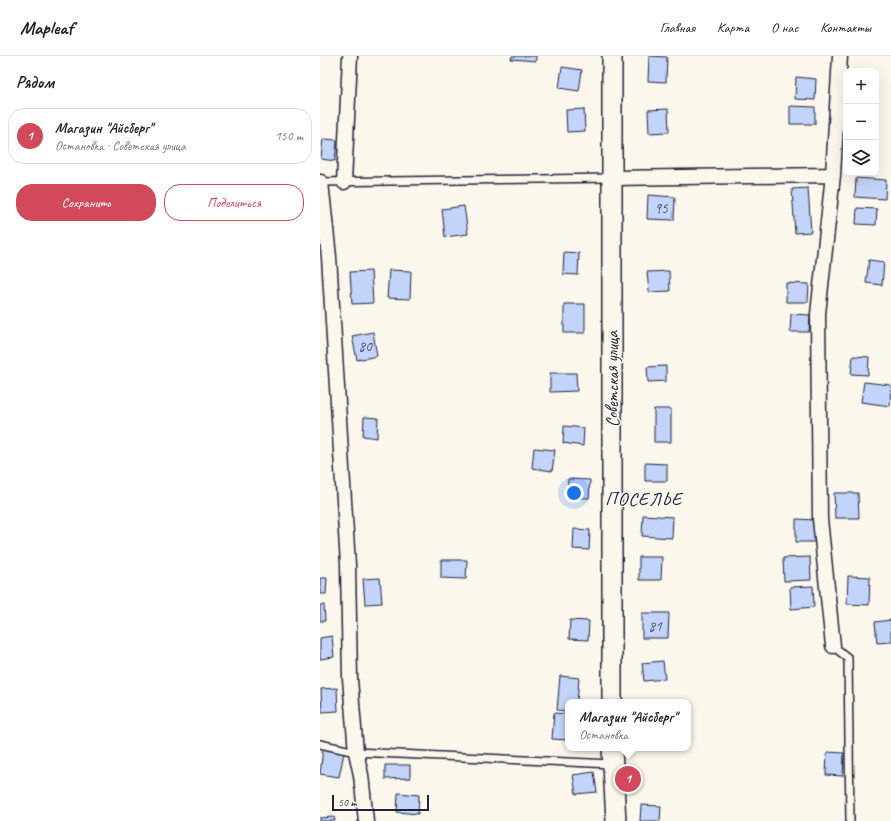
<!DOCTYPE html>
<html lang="ru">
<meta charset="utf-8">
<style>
body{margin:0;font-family:Caveat,sans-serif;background:#f6f6f6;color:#222}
.controls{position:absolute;right:12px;top:12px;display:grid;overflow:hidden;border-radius:8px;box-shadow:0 4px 16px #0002}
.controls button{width:36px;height:36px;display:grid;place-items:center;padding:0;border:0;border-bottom:1px solid #e0e0e0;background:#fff;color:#222;font:20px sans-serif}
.scale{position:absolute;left:12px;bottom:10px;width:97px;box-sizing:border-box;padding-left:4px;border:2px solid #22223b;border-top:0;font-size:11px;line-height:14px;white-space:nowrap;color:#22223b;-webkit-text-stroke:3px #fbf7ec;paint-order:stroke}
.you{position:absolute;left:254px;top:437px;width:14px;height:14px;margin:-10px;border:3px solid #fff;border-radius:50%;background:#1a73e8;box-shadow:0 0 0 6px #1a73e833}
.badge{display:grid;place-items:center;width:26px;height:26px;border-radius:50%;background:#d1495b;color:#fff;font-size:13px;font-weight:700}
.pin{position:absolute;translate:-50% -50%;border:2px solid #fff;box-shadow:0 1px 4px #0006}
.popup{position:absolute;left:245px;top:643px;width:126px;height:52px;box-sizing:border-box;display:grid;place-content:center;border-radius:8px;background:#fff;filter:drop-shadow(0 1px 3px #0005);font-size:13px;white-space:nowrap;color:#767676}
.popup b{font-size:15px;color:#222}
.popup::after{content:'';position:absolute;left:50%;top:100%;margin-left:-8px;border:8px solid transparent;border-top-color:#fff}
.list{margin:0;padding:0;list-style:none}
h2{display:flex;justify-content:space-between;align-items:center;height:52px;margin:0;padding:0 16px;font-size:17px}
h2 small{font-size:13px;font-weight:400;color:#767676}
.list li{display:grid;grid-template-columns:26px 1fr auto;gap:12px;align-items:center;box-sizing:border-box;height:56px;margin:0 8px 8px;padding:0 8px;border:1px solid #e0e0e0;border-radius:16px}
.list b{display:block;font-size:15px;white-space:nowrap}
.list p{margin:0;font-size:13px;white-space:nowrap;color:#767676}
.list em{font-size:13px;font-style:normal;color:#767676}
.actions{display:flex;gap:8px;padding:12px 16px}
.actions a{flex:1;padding:9px 0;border:1px solid #d1495b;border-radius:16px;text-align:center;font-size:14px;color:#d1495b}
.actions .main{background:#d1495b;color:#fff}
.icon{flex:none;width:22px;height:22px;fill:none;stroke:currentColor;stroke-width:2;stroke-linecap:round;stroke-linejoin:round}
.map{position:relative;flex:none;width:571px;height:765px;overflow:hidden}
header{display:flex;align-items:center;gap:24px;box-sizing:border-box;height:56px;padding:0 20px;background:#fff;border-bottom:1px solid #e0e0e0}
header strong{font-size:19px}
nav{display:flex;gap:22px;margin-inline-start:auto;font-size:14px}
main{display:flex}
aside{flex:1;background:#fff}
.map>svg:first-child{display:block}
</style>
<header>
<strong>Mapleaf</strong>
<nav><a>Главная</a><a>Карта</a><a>О нас</a><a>Контакты</a></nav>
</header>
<main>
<aside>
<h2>Рядом<small></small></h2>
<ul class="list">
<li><span class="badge">1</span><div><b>Магазин &quot;Айсберг&quot;</b><p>Остановка · Советская улица</p></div><em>150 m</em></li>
</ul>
<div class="actions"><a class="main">Сохранить</a><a>Поделиться</a></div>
</aside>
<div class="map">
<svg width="571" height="765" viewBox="0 0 571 765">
<rect width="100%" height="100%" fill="#fbf7ec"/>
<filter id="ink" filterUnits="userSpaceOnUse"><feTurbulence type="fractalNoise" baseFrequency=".025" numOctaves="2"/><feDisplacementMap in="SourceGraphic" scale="8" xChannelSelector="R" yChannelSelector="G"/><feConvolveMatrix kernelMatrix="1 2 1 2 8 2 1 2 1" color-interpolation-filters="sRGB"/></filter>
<g filter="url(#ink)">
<!-- building -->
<path fill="#c2d4fa" stroke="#22223b" d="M192 0H216V5L191 3Z
M329 0 347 1 346 26 328 25Z
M242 11 262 14 259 35 239 32Z
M476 21 496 23 495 44 475 43Z
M470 50 495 51V68H470Z
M264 53 265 75 247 76 246 54Z
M348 53 349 76 329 77 328 54Z
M3 83 17 84 15 105 1 103Z
M536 122 566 124 565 143 535 141Z
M488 132 491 176 475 177 472 133Z
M328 139 355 141 354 164 327 163Z
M144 150 148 178 125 181 122 153Z
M537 152 557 153 556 169 536 168Z
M244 196 259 197 258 219 243 218Z
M549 204 564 206 562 229 546 227Z
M69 214 91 215 90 243 67 242Z
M51 215 53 247 32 248 30 216Z
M349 215 350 235 329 236 327 216Z
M466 227 489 228 488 246H466Z
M244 248H265V277H244Z
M471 258 490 259 489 276H470Z
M53 276 57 300 37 304 32 280Z
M533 300 549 301 548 319 531 318Z
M346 310V325L328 326 327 311Z
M230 317H256L257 335 230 336Z
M544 326 571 329 570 350 541 346Z
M334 353H351V386H334Z
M44 361 58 362 57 382 43 380Z
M244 370 264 372 263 390 243 387Z
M214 392 235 394 232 415 212 412Z
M325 407 347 408V425H325Z
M248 423 270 424 269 442H247Z
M514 437H538L539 462H515Z
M323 459 353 461 352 482 322 480Z
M476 463 496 464 495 486H476Z
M254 473 270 474 269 494 253 493Z
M319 501H342L341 524H319Z
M490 501 491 524 464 525 463 502Z
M121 504H147L146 523 121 522Z
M528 520 550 521 549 549 527 548Z
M0 522H7L6 538H0Z
M60 522 62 547 45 548 43 523Z
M493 530 494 551 471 553 470 531Z
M0 549H4L5 565H0Z
M322 557H349L348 582H322Z
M250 564 269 565 268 584 249 583Z
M571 564V586L557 587 555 566Z
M12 580 14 601 0 603V582Z
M343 605 345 623 324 625 322 607Z
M240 620 259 622 257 646H248V655L237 654Z
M17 632 18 655 2 656 1 633Z
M234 657 248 658V684L232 683Z
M3 693 24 697 19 721 0 718Z
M507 696 524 697 523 720 506 719Z
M65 709H90V722L65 723Z
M274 716 277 736 256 738 253 719Z
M78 737 99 739 98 758 77 756Z
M321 749 341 750 340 765H320Z
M14 761 15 765H0V762Z"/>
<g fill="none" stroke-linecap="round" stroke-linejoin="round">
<!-- lane casing -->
<g stroke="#22223b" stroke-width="10">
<path id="lane" d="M0 126 292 122
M513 590 528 602 530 765
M0 688 36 696 292 708"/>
</g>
<!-- street casing -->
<g stroke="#22223b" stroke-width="17">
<path id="street" d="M292 122 513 119
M1 126 9 201 28 509 30 623 36 696 41 719 46 765
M24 126 30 0
M513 590 500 463 498 258 513 119 520 0"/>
</g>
<!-- secondary casing -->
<g stroke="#22223b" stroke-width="22">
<path id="secondary" d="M292 646V0
M292 692 296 765"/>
</g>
<!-- lane -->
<use href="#lane" stroke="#fbf7ec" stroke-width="7"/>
<!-- street -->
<use href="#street" stroke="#fbf7ec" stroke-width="14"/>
<!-- secondary -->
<use href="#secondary" stroke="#fbf7ec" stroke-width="19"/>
</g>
</g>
<g text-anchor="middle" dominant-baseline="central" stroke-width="3" stroke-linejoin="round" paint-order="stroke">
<!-- number labels -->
<g font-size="15" fill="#4a4e6b">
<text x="341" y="152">95</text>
<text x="45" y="290">80</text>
<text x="335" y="570">81</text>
</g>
<!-- street labels -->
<g font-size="17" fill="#22223b" stroke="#fbf7ec">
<text transform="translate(292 323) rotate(-90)">Советская улица</text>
</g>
<!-- quarter labels -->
<g font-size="19" letter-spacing="1" fill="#22223b" stroke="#fbf7ec">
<text x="324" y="443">ПОСЕЛЬЕ</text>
</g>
</g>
</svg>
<div class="controls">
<button>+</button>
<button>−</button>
<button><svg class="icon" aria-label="layers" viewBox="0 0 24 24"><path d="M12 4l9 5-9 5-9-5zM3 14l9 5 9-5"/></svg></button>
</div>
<div class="scale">50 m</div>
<div class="you"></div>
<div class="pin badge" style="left:308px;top:723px">1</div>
<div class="popup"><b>Магазин &quot;Айсберг&quot;</b>Остановка</div>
</div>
</main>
